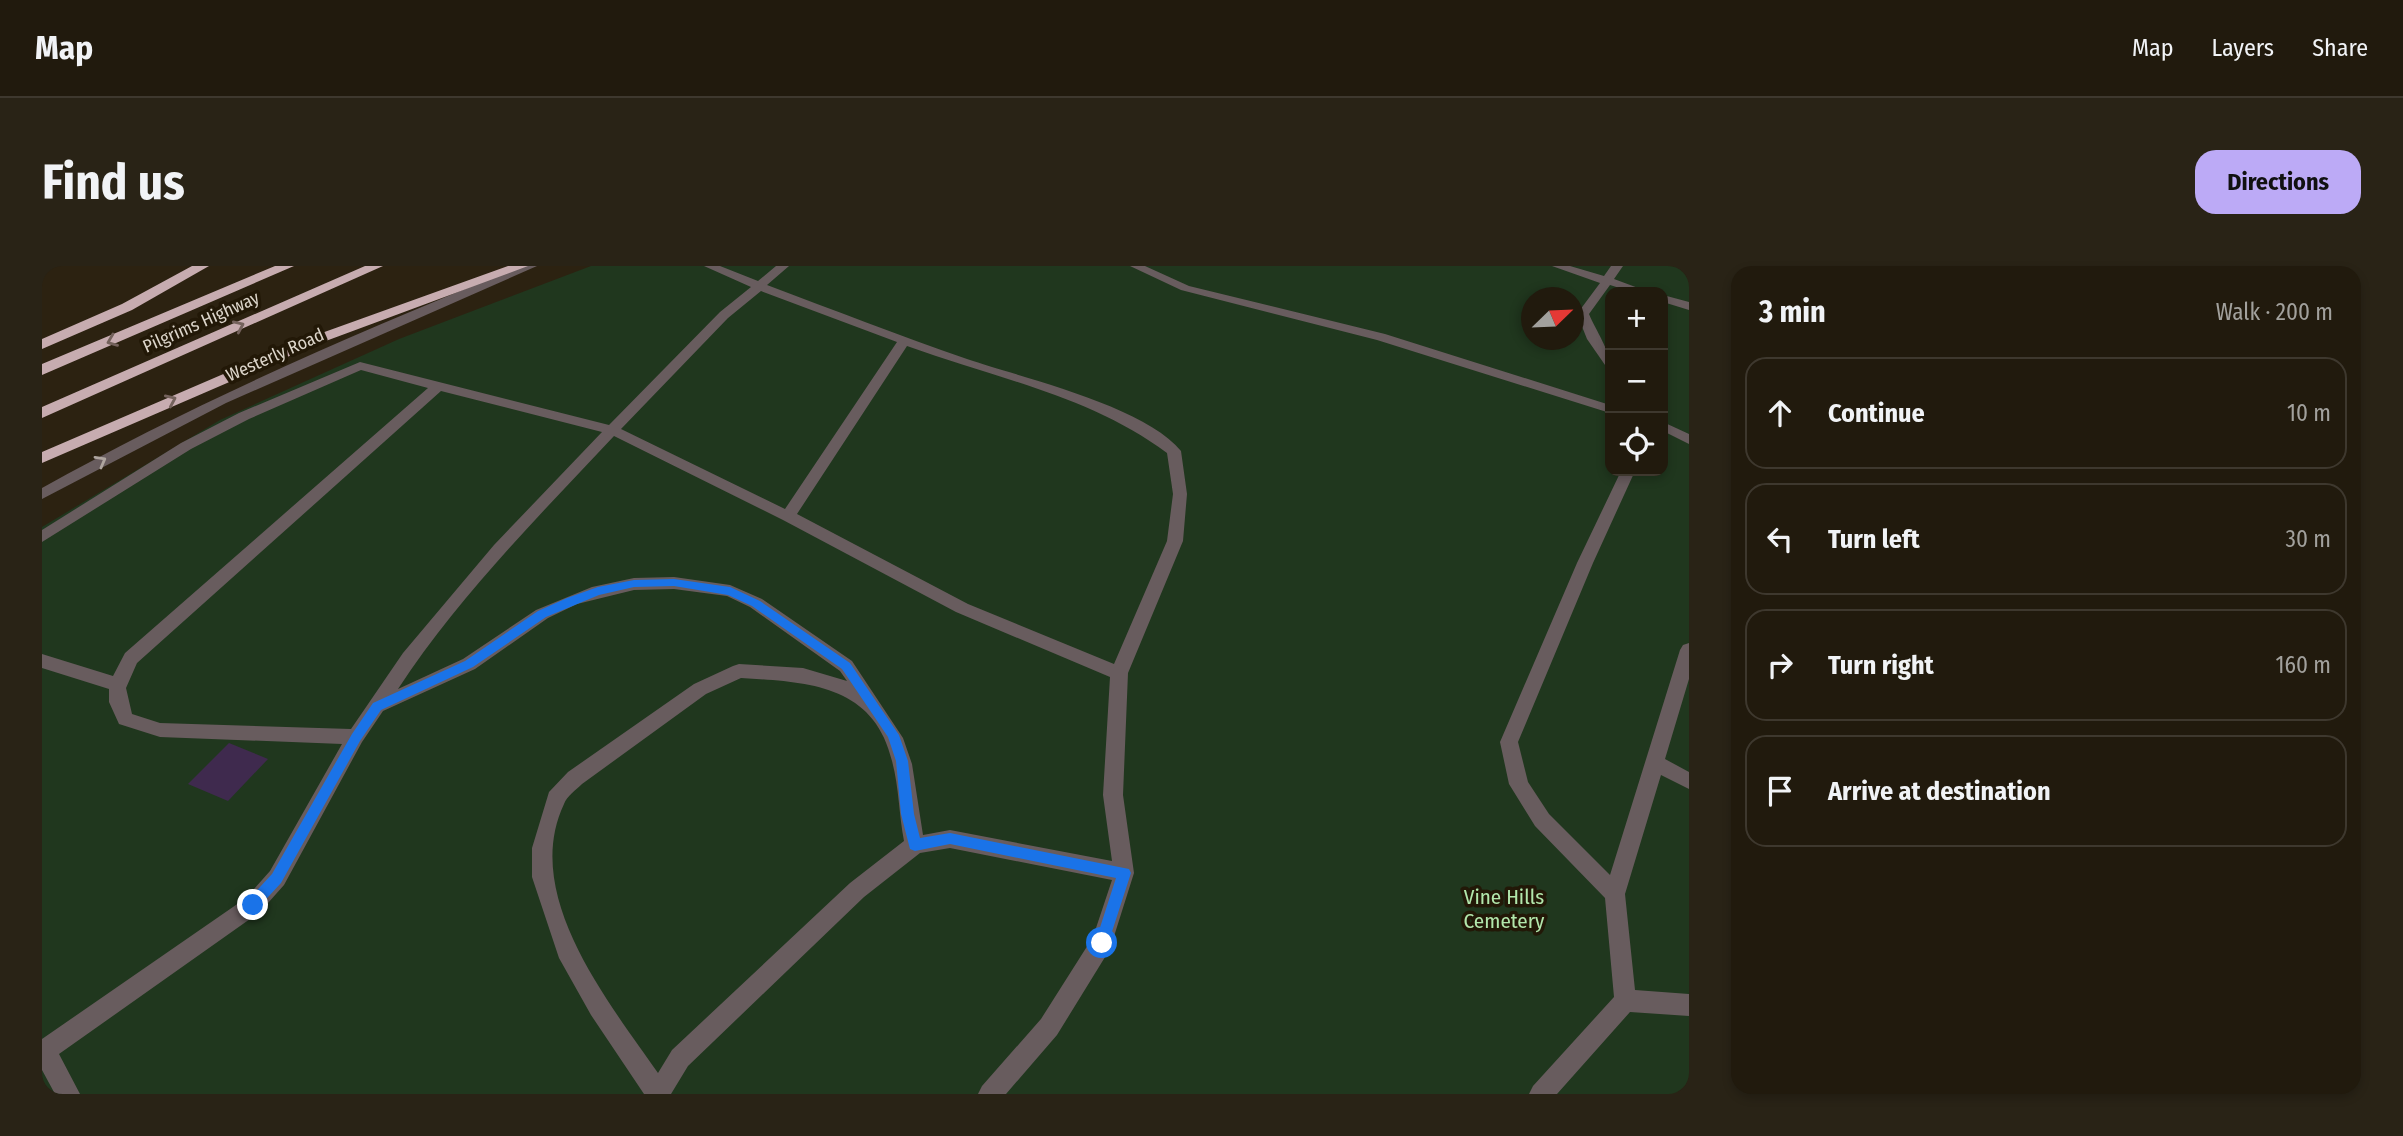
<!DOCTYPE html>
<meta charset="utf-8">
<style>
body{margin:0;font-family:"Fira Sans Condensed",sans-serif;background:#292316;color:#f1f3f6}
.controls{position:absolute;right:21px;top:21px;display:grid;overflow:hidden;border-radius:14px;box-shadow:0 4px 10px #0003}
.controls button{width:63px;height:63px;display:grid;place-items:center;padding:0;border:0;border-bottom:2px solid #3e382e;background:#211a0d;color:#f1f3f6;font:35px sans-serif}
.compass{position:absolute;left:1479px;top:21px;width:63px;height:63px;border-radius:50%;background:#211a0d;box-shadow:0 4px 10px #0003;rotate:67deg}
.stop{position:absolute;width:21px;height:21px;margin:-16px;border:5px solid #1a73e8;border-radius:50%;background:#fff}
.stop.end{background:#1a73e8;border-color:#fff;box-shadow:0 2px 7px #0008}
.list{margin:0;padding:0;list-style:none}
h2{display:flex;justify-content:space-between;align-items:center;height:91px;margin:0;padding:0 28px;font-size:30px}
h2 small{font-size:23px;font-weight:400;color:#a2a19d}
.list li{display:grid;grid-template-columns:46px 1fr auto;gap:21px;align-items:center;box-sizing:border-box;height:112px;margin:0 14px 14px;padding:0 14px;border:2px solid #3e382e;border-radius:21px}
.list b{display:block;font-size:26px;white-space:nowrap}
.list em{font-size:23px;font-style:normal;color:#a2a19d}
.icon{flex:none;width:38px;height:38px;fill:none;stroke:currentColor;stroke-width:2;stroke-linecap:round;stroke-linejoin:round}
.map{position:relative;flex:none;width:1647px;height:828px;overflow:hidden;border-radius:21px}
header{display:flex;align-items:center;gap:42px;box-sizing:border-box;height:98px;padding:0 35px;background:#211a0d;border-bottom:2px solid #3e382e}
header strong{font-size:33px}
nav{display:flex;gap:38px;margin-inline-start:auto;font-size:24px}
.intro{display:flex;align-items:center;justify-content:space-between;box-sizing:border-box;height:168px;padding:0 42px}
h1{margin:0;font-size:49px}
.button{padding:18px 32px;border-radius:21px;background:#bcaaf6;color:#111;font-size:24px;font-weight:700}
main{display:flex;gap:42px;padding:0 42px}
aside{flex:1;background:#211a0d;border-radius:21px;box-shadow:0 4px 10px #0003}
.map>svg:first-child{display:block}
</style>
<header>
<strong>Map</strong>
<nav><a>Map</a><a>Layers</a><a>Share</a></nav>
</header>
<div class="intro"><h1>Find us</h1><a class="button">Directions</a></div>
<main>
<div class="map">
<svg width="1647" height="828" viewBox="0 0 1647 828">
<rect width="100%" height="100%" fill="#2c2211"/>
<!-- green -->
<path fill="#20371e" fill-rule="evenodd" d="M549 0H1647V828H0V261L178 154 357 73ZM1568 26H1621V205H1568ZM1490 32H1532V74H1490Z"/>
<!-- building -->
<path fill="#3f2a4e" d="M187 477 226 493 186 535 146 518Z"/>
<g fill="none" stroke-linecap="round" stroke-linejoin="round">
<!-- service -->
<path fill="#685c5e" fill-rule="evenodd" d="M662 0H678L716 15 734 0H747L725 19C792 44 858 70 925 93 981 112 1103 140 1139 185L1145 228 1141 275 1086 407 1081 529 1092 607 1068 683 1015 769 964 828H936L940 820 999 753 1051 671 1070 614 908 582 878 587 822 631 646 800 629 828H602L549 749 517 692 490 611V582L507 526 526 506 652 418 691 400 697 398 761 402 805 415 798 405 708 341 685 330 632 323 592 324 535 338 506 352 433 403 341 445 320 476 242 619 218 646 17 788 38 828H13L0 804V773L204 632 228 605 300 478 118 471 77 458 67 436V423L0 402V388L71 410 83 387 386 122 319 104 207 153 149 183 0 276V264L139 177 197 147 318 96 567 159 678 46 709 21ZM719 25 855 76 743 243 579 163 686 52ZM865 80C953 112 1049 130 1125 187L1131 228 1125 275 1072 398 926 338 755 248ZM399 125 560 166 452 279 361 387 309 463 118 457 90 448 84 422 95 397ZM572 170 741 254 914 346 1068 411 1061 529 1070 595 908 564 881 569 870 498 861 472 810 395 720 333 688 319 632 311 592 312 550 321 494 344 421 393 356 423C417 330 496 251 572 170ZM699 412C764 416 832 418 850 495 857 521 857 549 862 575L808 617 630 784 616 807C566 735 479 629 522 538 525 530 534 524 540 518L664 428Z
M1088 0H1103L1147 20 1343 68 1568 139V147L1335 74 1139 24Z
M1510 0H1528L1562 10 1569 0H1581L1572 13 1607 26H1590L1568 19 1547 48C1554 65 1568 84 1568 100L1563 99 1545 73 1535 48 1558 17Z
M1621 29 1647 36V44L1621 36Z
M1621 156 1647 168V178L1621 165Z
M1579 205H1593L1551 297 1476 476 1486 516 1507 548 1568 609 1638 384 1641 379 1647 377V413L1623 493 1647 506V523L1619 509 1583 628 1593 724 1647 728V750L1588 746 1515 828H1487L1491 820 1572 731 1563 632 1493 560 1467 518 1458 476 1535 297Z"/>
<!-- minor -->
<path fill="#685c5e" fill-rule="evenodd" d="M479 0H495L184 137 0 233V222C154 136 316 66 479 0Z"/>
<!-- motorway -->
<path fill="#c7acb0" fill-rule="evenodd" d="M150 0H167L90 44 0 83V73L80 38Z
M233 0H252L0 109V98Z
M323 0H341L0 152V141Z
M466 0H486L273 79 0 197V186L263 73Z"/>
</g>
<!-- one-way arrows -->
<defs><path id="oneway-chevron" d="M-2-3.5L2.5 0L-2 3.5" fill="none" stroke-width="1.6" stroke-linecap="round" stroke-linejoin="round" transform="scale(1.75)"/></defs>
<g stroke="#74625c">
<use href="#oneway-chevron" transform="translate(197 60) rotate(-24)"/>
<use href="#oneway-chevron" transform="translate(70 75) rotate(158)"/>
<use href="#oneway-chevron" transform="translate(129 134) rotate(-24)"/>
</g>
<use stroke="#aea59f" href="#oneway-chevron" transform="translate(59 195) rotate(-29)"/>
<!-- route -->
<path fill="#1a73e8" d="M632 313 688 321 718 335 808 397 857 469 866 495 872 548 878 572 908 567 1087 603 1089 607 1065 681 1060 683 1053 677 1074 612 908 578 873 585 868 583 859 548 854 495 846 471 800 403 710 340 686 329 632 320 592 321 557 329 504 351 431 401 339 444 318 475 239 617 215 643H206V634L230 608 310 468 331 437 423 395 496 345 525 332 556 321 592 314Z"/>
<g text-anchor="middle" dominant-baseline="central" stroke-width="7" stroke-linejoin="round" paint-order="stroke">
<!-- far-street labels -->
<g font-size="18" fill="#dcd5ca" stroke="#221807">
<text transform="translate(159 56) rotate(-24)">Pilgrims Highway</text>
<text transform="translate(233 89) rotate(-24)">Westerly Road</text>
</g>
<!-- park labels -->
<g font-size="21" fill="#b2e7ac" stroke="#221807">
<text x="1462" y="631">Vine Hills<tspan x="1462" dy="24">Cemetery</tspan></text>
</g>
</g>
</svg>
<div class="controls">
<button>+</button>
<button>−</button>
<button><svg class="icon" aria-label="locate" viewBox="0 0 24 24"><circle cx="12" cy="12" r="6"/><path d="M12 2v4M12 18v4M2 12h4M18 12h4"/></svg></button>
</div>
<svg class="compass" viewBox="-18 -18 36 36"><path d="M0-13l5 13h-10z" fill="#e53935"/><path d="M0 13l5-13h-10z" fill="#a2a19d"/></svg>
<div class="stop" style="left:1060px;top:677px"></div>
<div class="stop end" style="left:211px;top:639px"></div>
</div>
<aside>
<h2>3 min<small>Walk · 200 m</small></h2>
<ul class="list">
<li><svg class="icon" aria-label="ahead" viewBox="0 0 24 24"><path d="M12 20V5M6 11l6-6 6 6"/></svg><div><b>Continue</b></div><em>10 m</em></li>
<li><svg class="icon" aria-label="left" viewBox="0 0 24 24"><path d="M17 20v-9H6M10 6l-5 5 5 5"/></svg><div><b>Turn left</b></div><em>30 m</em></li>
<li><svg class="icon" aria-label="right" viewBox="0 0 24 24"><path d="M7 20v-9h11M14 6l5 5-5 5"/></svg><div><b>Turn right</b></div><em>160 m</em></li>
<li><svg class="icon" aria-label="arrive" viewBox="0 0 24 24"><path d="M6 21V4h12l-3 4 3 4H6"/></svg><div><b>Arrive at destination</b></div></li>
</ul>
</aside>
</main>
